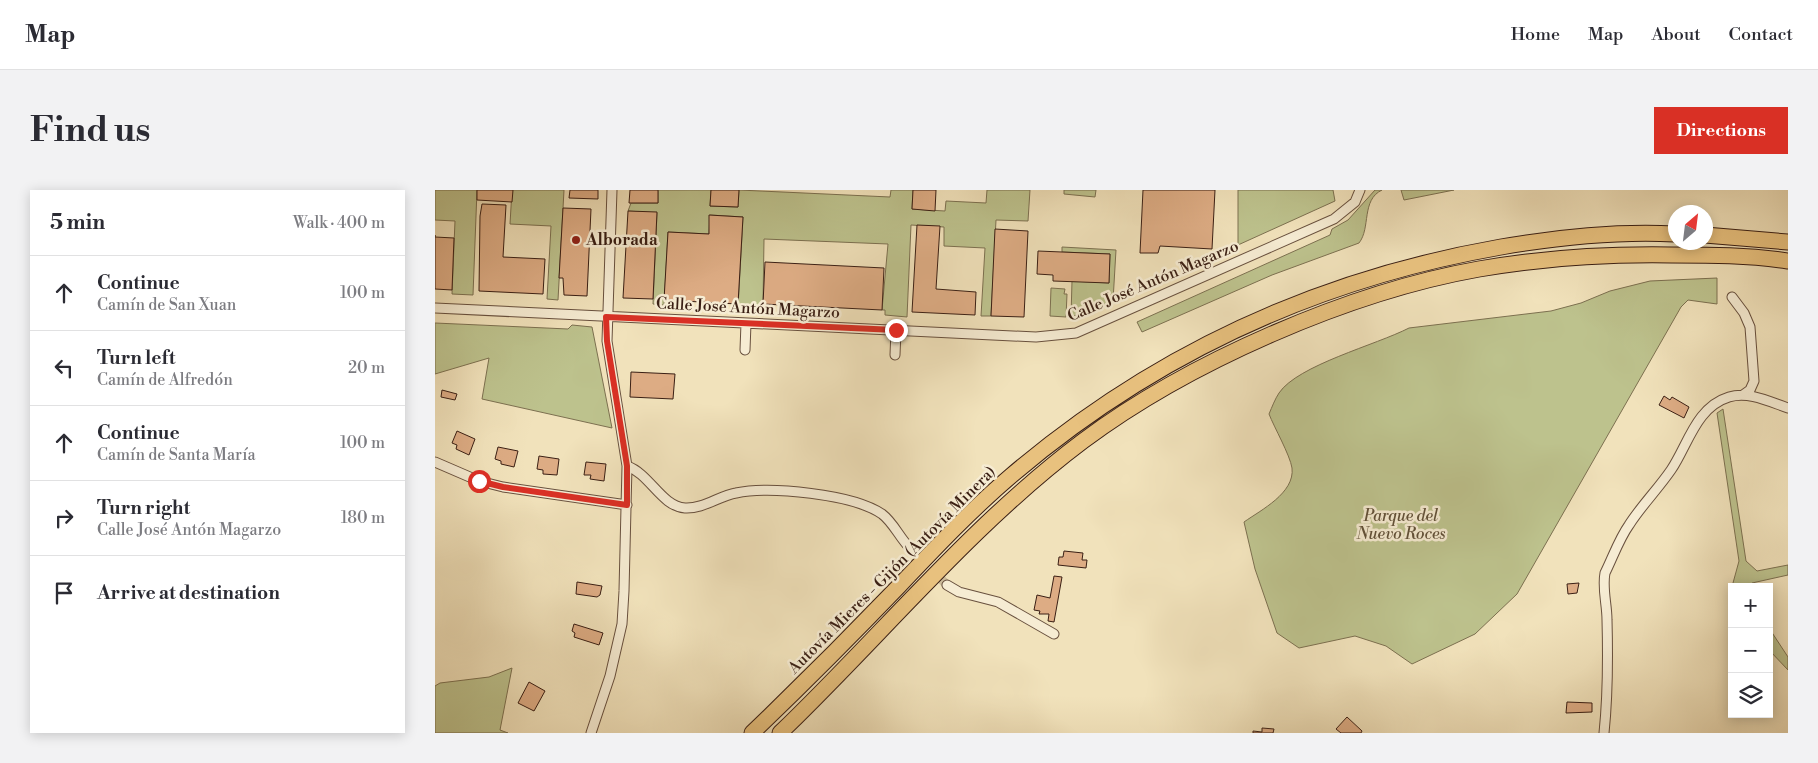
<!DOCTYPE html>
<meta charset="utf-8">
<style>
body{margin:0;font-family:"Libre Bodoni",serif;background:#f2f2f3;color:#2b2b33}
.controls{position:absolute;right:15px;bottom:15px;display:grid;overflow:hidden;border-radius:0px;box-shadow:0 2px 12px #0003}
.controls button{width:45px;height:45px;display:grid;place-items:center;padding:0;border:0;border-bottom:1px solid #e1e1e2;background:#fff;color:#2b2b33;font:25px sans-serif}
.compass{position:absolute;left:1233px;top:15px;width:45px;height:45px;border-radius:50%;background:#fff;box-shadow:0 2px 12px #0003;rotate:28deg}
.stop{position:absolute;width:15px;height:15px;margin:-11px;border:4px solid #d93025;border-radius:50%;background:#fff}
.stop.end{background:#d93025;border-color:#fff;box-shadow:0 1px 5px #0008}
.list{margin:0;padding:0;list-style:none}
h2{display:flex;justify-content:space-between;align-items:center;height:65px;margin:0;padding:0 20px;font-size:21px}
h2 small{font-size:16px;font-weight:400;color:#7c7c81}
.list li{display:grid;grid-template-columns:32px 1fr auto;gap:15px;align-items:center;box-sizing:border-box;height:75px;padding:0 20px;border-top:1px solid #e1e1e2}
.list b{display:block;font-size:19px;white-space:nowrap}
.list p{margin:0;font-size:16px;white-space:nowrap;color:#7c7c81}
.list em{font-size:16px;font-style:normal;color:#7c7c81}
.icon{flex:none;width:28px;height:28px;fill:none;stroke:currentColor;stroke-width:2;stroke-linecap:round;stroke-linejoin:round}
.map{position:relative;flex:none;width:1353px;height:543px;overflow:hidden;border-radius:0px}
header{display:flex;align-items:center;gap:30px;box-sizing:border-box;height:70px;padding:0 25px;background:#fff;border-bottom:1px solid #e1e1e2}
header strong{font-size:24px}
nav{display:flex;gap:28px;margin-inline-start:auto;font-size:18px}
.intro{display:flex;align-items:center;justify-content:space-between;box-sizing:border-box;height:120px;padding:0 30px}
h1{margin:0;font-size:35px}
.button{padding:12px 22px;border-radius:0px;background:#d93025;color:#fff;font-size:18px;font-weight:700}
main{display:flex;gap:30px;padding:0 30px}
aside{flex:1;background:#fff;border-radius:0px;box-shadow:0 2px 12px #0003}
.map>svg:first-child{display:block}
</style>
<header>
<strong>Map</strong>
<nav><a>Home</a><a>Map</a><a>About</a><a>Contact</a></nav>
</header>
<div class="intro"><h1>Find us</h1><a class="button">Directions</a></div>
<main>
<aside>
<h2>5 min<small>Walk · 400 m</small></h2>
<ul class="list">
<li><svg class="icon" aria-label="ahead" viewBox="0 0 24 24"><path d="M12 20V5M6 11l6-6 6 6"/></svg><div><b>Continue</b><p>Camín de San Xuan</p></div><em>100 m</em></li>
<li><svg class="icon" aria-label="left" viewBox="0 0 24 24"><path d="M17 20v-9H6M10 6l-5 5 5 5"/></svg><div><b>Turn left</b><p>Camín de Alfredón</p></div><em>20 m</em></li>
<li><svg class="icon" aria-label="ahead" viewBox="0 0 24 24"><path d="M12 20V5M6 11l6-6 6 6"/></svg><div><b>Continue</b><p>Camín de Santa María</p></div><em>100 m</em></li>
<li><svg class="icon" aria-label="right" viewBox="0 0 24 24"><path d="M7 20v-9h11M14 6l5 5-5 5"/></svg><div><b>Turn right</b><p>Calle José Antón Magarzo</p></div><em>180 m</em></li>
<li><svg class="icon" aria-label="arrive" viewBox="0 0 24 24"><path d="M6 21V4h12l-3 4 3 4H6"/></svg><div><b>Arrive at destination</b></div></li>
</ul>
</aside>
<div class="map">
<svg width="1353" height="543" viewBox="0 0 1353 543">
<rect width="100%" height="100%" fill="#f1e2bb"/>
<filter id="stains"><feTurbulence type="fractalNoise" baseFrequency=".004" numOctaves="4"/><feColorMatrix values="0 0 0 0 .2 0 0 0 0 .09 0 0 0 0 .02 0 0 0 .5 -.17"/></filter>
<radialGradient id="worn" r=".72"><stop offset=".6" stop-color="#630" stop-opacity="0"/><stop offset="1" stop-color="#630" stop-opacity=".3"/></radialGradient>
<!-- green -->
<path fill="#bdc28d" stroke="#7c7050" d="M0 0H42L38 105 17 104 20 31 0 30Z
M77 0H129L123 110 112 109 116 36 75 34Z
M223 0H276L275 16 303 17 304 0 455 7 456 0H478L477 19 510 21 511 11 551 13 552 0H595L593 31 561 30 556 126H546L550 58 509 56V37L476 35 472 127 450 125V120H447L453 54 329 49 328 114 324 119 303 118 308 27 275 25 274 44 233 42 229 115 218 114 222 23 193 21 196 13H223Z
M629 0H661L660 7 629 4Z
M803 0H898L900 11 803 55Z
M940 0H947C926 10 936 38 924 53L837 85 707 142 702 132 895 45 897 39 913 30Z
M966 0H1019L969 10Z
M627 57 681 60 678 111 636 127 637 91 674 93 675 64 627 62Z
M1282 88V114L1253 110 1246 117 1082 404 1040 444 977 474 951 456 920 446 864 458 842 443 820 379 809 332C826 320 860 303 857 278 855 265 839 237 834 224 837 217 840 209 844 203 863 175 941 155 974 138L1116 121 1146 113 1175 101 1215 91Z
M616 98 630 99 629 104H632L631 127 615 126Z
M0 133 133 139 137 135 157 137 177 238 47 209 54 168 0 184Z
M1288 219 1311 371 1322 381 1353 375V385L1317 393 1316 397H1300L1298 393 1304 371 1282 223Z
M1334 438 1353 467V480L1334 460Z
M77 478 65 540 73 543H0V496L5 493 54 487Z"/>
<!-- building -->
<path fill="#ddac84" stroke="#3a1f14" d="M42 0H78L77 12 42 10Z
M135 0H163V9L134 8Z
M195 0H223V13H194Z
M276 0H304L303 17 275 16Z
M478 0H501L500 21 477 19Z
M708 0H780L777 59 725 56 723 63H705Z
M47 14 71 15 68 67 110 69 108 104 44 101 45 26Z
M128 18 156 19 152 106 129 105 128 88H124Z
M193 21 222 22 218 109 188 108Z
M274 25 308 27 303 114 229 110 233 42 274 44Z
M482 35 505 36 501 99 541 102 540 125 477 122Z
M560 39 593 41 589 127 556 126Z
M0 45V47L19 48 17 100 0 99Z
M603 61 675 64 674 93 618 91V85L602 84Z
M330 72 449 78 447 120 328 114Z
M196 182 240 184 238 209 195 207Z
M7 200 22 204 20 210 6 207Z
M1229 206 1235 210 1237 207 1254 217 1249 228 1224 215Z
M22 241 40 249 34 265 21 259 22 255 17 253Z
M63 257 83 261 79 277 66 274V271L60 269Z
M104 266 124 269 122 285 108 284V280L102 279Z
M151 272 171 274 169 291 155 289 156 285H149Z
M629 361 648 363 647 370H652L651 378 623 375 624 367H628Z
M619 386 627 387 619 432 613 431 614 424H604L605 421 599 420 602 405 615 408Z
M142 392 167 396 165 405 162 407 141 404Z
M1144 393 1142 403 1133 404 1132 394Z
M139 434 168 443 164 455 139 447 140 443 137 441Z
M94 492 110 501 99 521 83 513Z
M1132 512 1157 513V522L1131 523Z
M912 527 927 541 926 543H906L901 539Z
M827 538 839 539 838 543H818V541L827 542Z"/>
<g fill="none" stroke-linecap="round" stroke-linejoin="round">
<!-- street-tunnel -->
<path stroke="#ccbb9a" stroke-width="9" stroke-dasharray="9 4.5" stroke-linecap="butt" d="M476 359 512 395"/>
<!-- street casing -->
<g stroke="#68503e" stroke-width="11">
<path id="street" d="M1297 107 1309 123 1315 137 1319 191 1315 200 1308 205
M0 118 601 147 641 143 899 29 920 12 925 0
M310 160 311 133
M460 165 461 140
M0 272 44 291 68 297 192 315
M192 276C215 284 226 316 250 318 268 319 284 306 301 303 335 296 418 304 447 324 459 333 465 349 476 359
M512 395 524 402 563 412 619 444
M156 543 175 486 187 434 189 401 192 276 172 151 177 0
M1169 543C1173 505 1173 468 1172 430 1172 414 1167 398 1170 383 1178 367 1184 349 1194 335 1206 316 1223 299 1236 280 1253 255 1261 217 1294 207 1314 201 1335 212 1353 218"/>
</g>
<!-- highway casing -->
<g stroke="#3a1f14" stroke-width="17">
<path id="highway" d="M1270 45 1353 52
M317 543C367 495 416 446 464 396 500 358 537 319 577 285 719 164 883 89 1066 57 1124 47 1182 41 1240 44
M345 543C446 446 536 335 648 251 754 172 914 102 1044 79 1107 68 1171 64 1236 65 1276 65 1314 65 1353 71"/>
</g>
<!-- street -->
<use href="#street" stroke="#f6ecd3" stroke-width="9"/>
<!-- highway -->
<use href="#highway" stroke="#e8c17e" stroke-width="15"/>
</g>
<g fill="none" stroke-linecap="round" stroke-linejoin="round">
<!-- route -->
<path stroke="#d93025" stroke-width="6" d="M44 291 68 297 192 315V276L172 151 171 127 461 140"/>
</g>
<!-- markers -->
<circle fill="#8f2418" stroke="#f6ecd3" stroke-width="2" cx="141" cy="50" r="5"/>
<g text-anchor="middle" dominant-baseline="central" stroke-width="5" stroke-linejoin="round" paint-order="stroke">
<!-- poi labels -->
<g font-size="16" font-weight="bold" fill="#3a1f14" stroke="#f6ecd3" text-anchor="start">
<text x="151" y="50">Alborada</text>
</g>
<!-- street labels -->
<g font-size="16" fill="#3a1f14" stroke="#f6ecd3">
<text transform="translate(718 91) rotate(-23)">Calle José Antón Magarzo</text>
<text transform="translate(313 118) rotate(3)">Calle José Antón Magarzo</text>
<text transform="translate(457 380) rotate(-45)">Autovía Mieres - Gijón (Autovía Minera)</text>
</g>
<!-- park labels -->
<g font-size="16" font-style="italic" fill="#615038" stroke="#f6ecd3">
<text x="966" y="326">Parque del<tspan x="966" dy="18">Nuevo Roces</tspan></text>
</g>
</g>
<rect width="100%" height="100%" filter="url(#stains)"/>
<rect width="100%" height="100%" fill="url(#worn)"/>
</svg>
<div class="controls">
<button>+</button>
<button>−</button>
<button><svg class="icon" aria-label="layers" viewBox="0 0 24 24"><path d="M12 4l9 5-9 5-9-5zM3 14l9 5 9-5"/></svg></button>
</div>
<svg class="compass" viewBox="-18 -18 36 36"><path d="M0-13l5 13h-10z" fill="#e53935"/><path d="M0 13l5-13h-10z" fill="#7c7c81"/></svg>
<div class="stop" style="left:44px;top:291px"></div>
<div class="stop end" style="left:461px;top:140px"></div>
</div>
</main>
